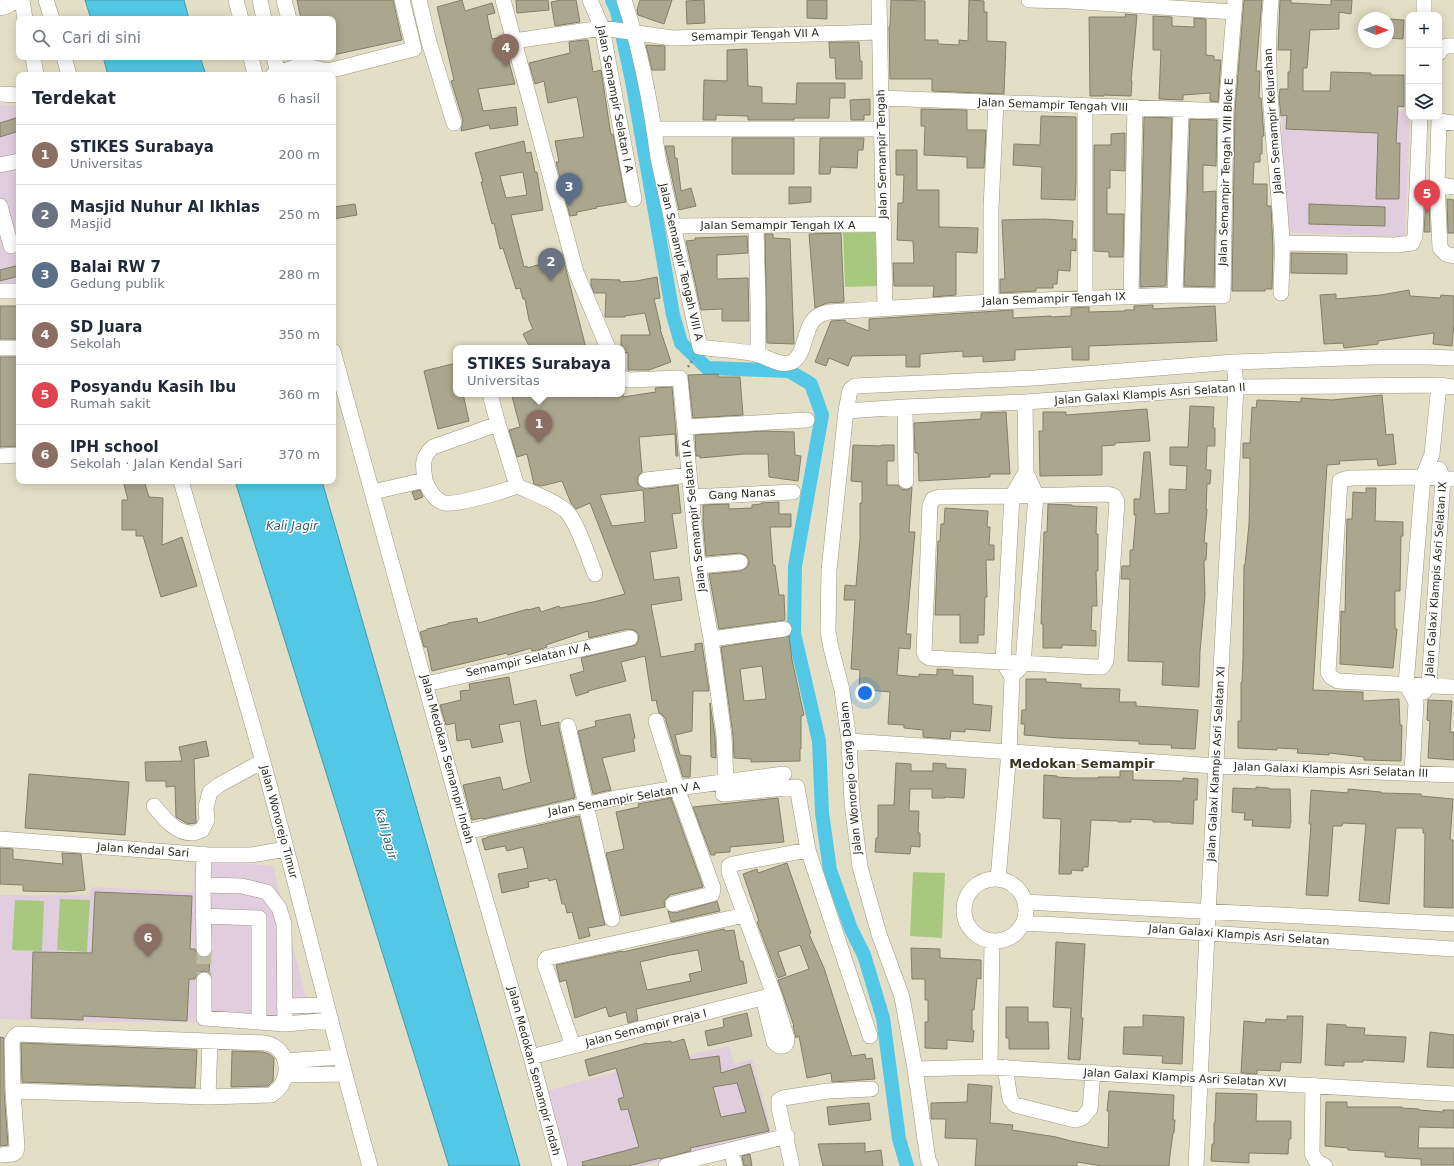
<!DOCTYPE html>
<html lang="id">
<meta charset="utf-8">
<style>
body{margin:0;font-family:"DejaVu Sans",sans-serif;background:#f6f6f7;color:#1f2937}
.controls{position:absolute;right:12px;top:12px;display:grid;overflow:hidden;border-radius:8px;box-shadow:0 2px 10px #0003}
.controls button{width:36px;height:36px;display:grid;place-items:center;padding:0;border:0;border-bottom:1px solid #e0e1e3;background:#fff;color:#1f2937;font:20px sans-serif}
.compass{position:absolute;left:1358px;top:12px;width:36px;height:36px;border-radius:50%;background:#fff;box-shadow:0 2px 10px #0003;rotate:91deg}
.you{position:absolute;left:865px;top:693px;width:14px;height:14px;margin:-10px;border:3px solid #fff;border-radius:50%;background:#1a73e8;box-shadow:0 0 0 6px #1a73e833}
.badge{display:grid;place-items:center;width:26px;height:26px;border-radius:50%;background:#317a80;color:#fff;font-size:13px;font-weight:700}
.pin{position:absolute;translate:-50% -33px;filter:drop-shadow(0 1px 2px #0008)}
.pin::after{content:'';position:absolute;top:21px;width:14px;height:12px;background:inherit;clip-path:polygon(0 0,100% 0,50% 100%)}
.popup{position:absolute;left:453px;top:345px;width:172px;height:52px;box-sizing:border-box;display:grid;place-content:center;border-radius:8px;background:#fff;filter:drop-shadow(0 1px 3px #0005);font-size:13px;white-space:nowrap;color:#747a83}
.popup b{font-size:15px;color:#1f2937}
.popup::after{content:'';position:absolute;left:50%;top:100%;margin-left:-8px;border:8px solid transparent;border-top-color:#fff}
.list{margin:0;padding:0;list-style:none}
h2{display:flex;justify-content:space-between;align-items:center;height:52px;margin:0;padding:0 16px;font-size:17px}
h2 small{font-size:13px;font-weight:400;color:#747a83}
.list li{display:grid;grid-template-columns:26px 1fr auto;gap:12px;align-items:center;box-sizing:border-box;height:60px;padding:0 16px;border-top:1px solid #e0e1e3}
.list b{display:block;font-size:15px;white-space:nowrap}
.list p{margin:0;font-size:13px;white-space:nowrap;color:#747a83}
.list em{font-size:13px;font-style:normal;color:#747a83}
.icon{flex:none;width:22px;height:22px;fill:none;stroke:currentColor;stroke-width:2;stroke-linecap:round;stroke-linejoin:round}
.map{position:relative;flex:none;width:1454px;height:1166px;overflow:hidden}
.search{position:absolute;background:#fff;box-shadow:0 2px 10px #0003;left:16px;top:16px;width:320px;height:44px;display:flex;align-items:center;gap:10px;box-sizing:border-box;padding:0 14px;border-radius:8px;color:#747a83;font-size:15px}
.panel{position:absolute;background:#fff;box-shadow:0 2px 10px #0003;left:16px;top:72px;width:320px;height:412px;border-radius:8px}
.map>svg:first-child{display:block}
</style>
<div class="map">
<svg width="1454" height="1166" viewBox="0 0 1454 1166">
<rect width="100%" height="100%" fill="#e3dfc6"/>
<!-- education -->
<path fill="#e0cedf" d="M0 104 19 107V296H0Z
M1283 106 1409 111V117H1410L1405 237 1278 232Z
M195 859 273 866 312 1022H87L0 1019V895H88L92 887 193 892Z
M729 1046 734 1064 752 1059 772 1134 642 1166H567L546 1091 638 1066Z"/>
<!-- green -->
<path fill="#a8c880" d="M875 232 878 286 845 287 843 233Z
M913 872 945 873 942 938 910 936Z
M60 899 90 900 87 952 57 950Z
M15 900 44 901 42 951 12 950Z"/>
<!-- water -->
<path fill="#52c8e6" stroke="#4799ab" d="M85 0H184L189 19H91Z
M103 57H200L206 75H108Z
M235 481H322L520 1166H449Z"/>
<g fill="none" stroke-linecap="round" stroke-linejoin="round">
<!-- canal -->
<path stroke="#52c8e6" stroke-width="14" d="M612 0 617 11 632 81 673 315 681 343 707 368 789 371 811 384 822 415 795 566 794 633 819 741 822 813 830 870 851 929 864 955 883 1018 899 1139 907 1166"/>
</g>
<!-- building -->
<path fill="#aba78f" stroke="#827f68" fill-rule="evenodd" d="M297 0H393L402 40 333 55V19H301Z
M462 0 465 11 492 3 495 13 487 15 492 39 502 37 515 84 478 89 483 111 516 107 518 125 490 129 489 125 461 131 463 120 451 81 454 80 437 7Z
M516 0H548L549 10 517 13Z
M561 0H576L580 22 555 26 551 2Z
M640 0H672L664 24 638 15 637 10Z
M704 0 705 23 687 24 686 1Z
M807 0H827V19L807 18Z
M891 0 925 1V40H938V44L959 45V40L968 41 969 0 984 1V12H987V41L1006 42 1004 94 932 91V79H890L889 27H890Z
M1244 0H1262L1256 71H1260L1259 98H1261L1264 136H1262V154H1260V162H1254L1253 184H1267V206H1271L1273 249 1272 289H1265V291H1232L1235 111Z
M1280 0H1291V3L1331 5V0H1352L1351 14 1339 12V29L1310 30 1307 68H1303V91H1330L1331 72 1371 73V75H1404V107L1398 106 1396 143H1400L1399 199H1376L1378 133 1286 129 1287 115 1281 116 1279 97 1280 89H1288V72H1290L1291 50H1278Z
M1125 14 1137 15 1131 81H1132L1131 96 1104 95V96H1090L1089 17H1126Z
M1153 16 1172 17V26L1194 27V18L1206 19V55L1214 56V60H1221L1218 102 1210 101V93L1183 95V100L1159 99 1161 50H1153Z
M1388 19 1404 20 1403 39 1388 38Z
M583 40H588L593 72 601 70 611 135 613 134 626 202 596 207 597 208 577 212V215L570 216 556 162H559L555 141 584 137 577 97 548 103 544 81 535 84 529 63 570 53 569 42Z
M829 42H859L860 61H862V79H836L835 58H830Z
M646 45 665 46V70H652Z
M747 49 748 86 762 87V103L796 104 797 83H845V98H830L829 118H794V120H748V116L716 115V120H703L704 80 727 81V50Z
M870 99V115H864V120H851L850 100Z
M921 109 967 110V130H986L984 168H967V157L924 155 925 126H921Z
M1041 116 1076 117V181L1075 200 1041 199 1042 167 1013 165 1014 144 1040 145Z
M19 117V131L0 137V123Z
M1144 117 1172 118 1166 286 1140 287Z
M1190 119 1217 120 1216 166 1203 165V192L1216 191 1214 287 1184 286Z
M1125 133V171L1110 170V188H1107V214H1124L1123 257H1109V252L1094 251V145H1111V134Z
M732 138H794V174H732Z
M820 138H864L863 150H858L857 168 831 167 830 174H819Z
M524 141 526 153 531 152 535 172H537L543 210 511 215 524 267 527 266V268L563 258 586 348H530L523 334 533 329 529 320 525 299H523L520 288 516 289 503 248 500 249 494 223 492 224 481 182H483L475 153ZM523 172 527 195 506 198 500 176Z
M665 146H674L675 158H677L681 191 691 188 696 206 679 210Z
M896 150H917V190H939V227L978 228 977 253 956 252V295L933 297 934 286H894L893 263H914L913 241 897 240 898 203H903L904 175H896Z
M789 187H811V202L789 204Z
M1426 198H1429L1430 232H1424Z
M1447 199 1454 200V233H1448Z
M355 204 357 215 333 219V207Z
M1309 204 1385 207V226L1309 224Z
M1044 219 1073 221 1072 239H1076V251L1071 250 1070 271 1058 270 1057 284H1053V288H1036V291L1000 293V279H1005L1002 220Z
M841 233 844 302 827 303 815 308 809 234Z
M765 234H773V238L790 239 794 344 767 343Z
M747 236 748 253 717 255V279L748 278 749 321H722V309L701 310 686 241 695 240V238Z
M1291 253 1347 254V274L1291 273Z
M19 265V276L0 281V270Z
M657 277 660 298 654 299 661 329H660L671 362 649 370H628V353L622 352V348H621V335H650L645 313 625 316V317H605L606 293H594L591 285V279L620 280V282L636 281Z
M1409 290 1410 296 1440 298 1441 295 1454 296V324L1452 346 1433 344 1434 333 1378 341V344L1344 348 1343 343 1324 344 1320 295 1336 294V299L1381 295Z
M1153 305V309L1215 306 1217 341 1089 346V360H1072V347L1015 350V360L983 362V356L963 357V351L920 354V367H906V355L852 356 848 366 829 358 826 366 815 362 831 321 845 320V322L869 331V319L1013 310V318L1051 316V317L1071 316V308L1089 307V312L1125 311V310H1134V306Z
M0 306H19V339H0Z
M0 357H19V446L0 447Z
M456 363V394H463L469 421 438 429 424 371Z
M718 374V377H740L743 415 693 418 688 375Z
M672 387 678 456H676L675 434 639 437 642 472 638 476 637 481 639 486 647 489 678 485 681 513 672 514 677 548 650 552 654 580 679 577 682 600 651 605 661 657 695 651V644L702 643 709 691H693L692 731 675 735 680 755 691 756 690 777H683L665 718 662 715 659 713 656 700 652 701 645 656 621 662 626 681 588 691 589 692 576 696 570 675 584 671 581 658 636 645 638 641 639 636 637 632 633 630 628 629 589 638 588 631 546 645 547 647 538 650 532 651 531 648 508 655 507 653 432 671 427 647H424L420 632 427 630V629L448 624V623L477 618 478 623 528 609V610L539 607 541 612 559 606 560 608 593 602 625 594 590 503 576 509 571 503 562 481 541 486 534 484 527 454 517 457 509 430 520 427 512 396 519 394H573L574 397 595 394V397L623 394V397L656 392 655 388ZM643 490 645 522 612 526 600 495Z
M1382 395 1386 435 1393 434 1396 464 1378 466 1377 459 1339 461 1340 464 1327 465 1313 690 1363 692V701L1399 699 1400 725H1402L1401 761 1364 760V757L1329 753V755L1297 753 1298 749 1277 748V750L1238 748V721H1241V682H1242L1243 659 1244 565H1245L1249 524 1250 483V458H1243V443H1250L1252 407 1256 408 1257 400 1301 402V398L1332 400Z
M1190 406 1214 407 1213 428H1215V446H1207L1206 470H1211L1210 484H1207L1206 509H1207L1204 543H1207L1206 560H1204L1205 596 1200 651 1199 687 1162 685 1163 662 1128 661 1130 579H1121L1122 566H1130V550H1133L1136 515H1134V499H1140L1144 452H1150L1155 514 1169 513V489L1186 490 1187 466 1170 465V447H1188Z
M1147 409 1150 441 1115 443V445L1102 446V475L1040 476 1039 431H1043V412H1066V415Z
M1006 412 1010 474H990V477L919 481 918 453H915L914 423 981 419V413Z
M764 431 794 432 795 455 801 456 798 481 769 477 768 454H744L700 458V456H696L695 435Z
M853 445 881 446V445H894V461H887V485H898L901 489 906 490 912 487 909 532H915L906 634H911L910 649 899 648 897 675 919 677V674L937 675V669L953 670V675L973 676V704L992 706 990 731 965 729V732L951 731 950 739 923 737V730L904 728V725L888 724 890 692 859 689 860 670 851 669 855 600H844L845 585 856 586 860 539V503H862V482L851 481Z
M123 481H144L149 497 163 498 162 545 182 537 197 586 161 597 143 536H136V530H122V500H128Z
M1366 488H1376L1375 521 1403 522V536H1401L1400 591H1395V629H1397L1393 668 1340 664 1341 611 1345 612 1347 519H1352L1353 492 1366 493Z
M420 490 423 497 415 500 412 492Z
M779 502V514H791V527H770L773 565H775L779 595H784L785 620 719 629 709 574 741 571 748 566 749 561 747 556 740 553 706 556 703 521V505L729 504V509L752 508V505L761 504V503Z
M1048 504 1072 505V506L1097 507 1096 534H1098V571H1096L1097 606H1092L1091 630 1096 631V646L1062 645V648H1043V624H1041L1044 532H1047Z
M945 508 988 511 987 527H990L989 545H994V560H986L987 597H985L984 635H978V643H960V615H935L938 541H940L941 524H944Z
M789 636 792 660 804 715 801 716V749H800V761L751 762V759L734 758 733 735 721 647ZM762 666 766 699 744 701 740 669Z
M509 677 514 705 536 700 541 726 559 722V728L575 798 483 819 482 818 472 820 463 785 500 777 503 790 531 782 527 765 520 721 499 725 503 742 472 748 470 739 457 741 455 723 446 725 440 705 461 700 460 691 470 690 469 684Z
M1026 679H1046V682L1081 684V688L1120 689 1119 702H1136V706L1198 710 1195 749 1171 748 1172 745 1139 744V741L1059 738 1024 735 1025 724H1021L1022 710H1026Z
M1428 700 1452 701 1450 732H1454V760L1428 758 1430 721 1427 720Z
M710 703 715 737 716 758 711 757Z
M630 714 635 738 633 739 635 751 602 758 611 790 593 794 578 731 596 726 595 721Z
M206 741 209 756 194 759 196 823 188 824 176 817 175 786 166 787V781H146L145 762 182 761 179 747Z
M896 763 911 764V771H933V763L946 764V768L966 769 964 798 945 797V798H932V789H910L909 811H919L918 833H920V847L911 846 910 854 875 852 876 838H878V805H894Z
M1120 771H1133V780L1183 781V778L1198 779 1197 800H1194L1193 824 1171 823V822H1153V820L1131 819V822H1118V821L1091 820 1088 867H1083V871L1072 870 1071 874H1059L1061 819 1043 818 1044 775 1057 776V777L1074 778H1098V777H1120Z
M29 774 129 782 125 835 25 828Z
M1256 787 1269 788V789H1290L1291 823H1290V828L1252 826 1253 820H1244L1245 813 1232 812 1233 788 1256 789Z
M1348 789 1381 792V793L1421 794V796L1453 799 1450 840H1453V908L1424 907 1425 833H1423V828H1396L1389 904 1359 901 1366 824 1343 823 1342 826H1333L1328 896 1306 895 1311 824H1309L1311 790 1348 793Z
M671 798 703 887 670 895 664 901 665 907 621 916 606 853 624 849 616 812 639 807 638 804Z
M778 798 784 842 730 847V852L715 853V855H711L693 807Z
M579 816 605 925 588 928 590 936 579 939 572 912 567 913 565 904H562L556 879 549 881 548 878 528 882 529 887 502 893 498 874 528 868 523 847 507 851 505 846 485 850 482 839 487 838V837Z
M0 848 13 849V859L63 864 62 853 81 854 85 890 67 892 23 891V885L0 884Z
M787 863 811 933 809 934 824 968 852 1056 865 1054 866 1059 872 1058 875 1079 832 1082 831 1073 807 1078 799 1036 796 1038 793 1026H794L778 980 809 969 800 945 778 952 786 975 778 978 757 922 759 921 743 874 757 869 758 873Z
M95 892 192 896 190 949H195L197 954 200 957 205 958 210 955 209 973 204 971 200 972 196 975 195 979H189L187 1021 83 1016V1020L31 1018 33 952 92 953Z
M717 901 720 911 671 922 668 911 675 913Z
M724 929 725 931 734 930 740 961H743L747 983 636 1009 638 1020 628 1023 626 1012 609 1017 606 1007 575 1018 566 980 560 982 556 965 622 951 623 952ZM698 950 702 971 689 974 691 981 647 990 640 962 670 955Z
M1056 942 1085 944 1081 1017 1083 1018 1080 1060 1068 1059 1071 1008 1053 1007Z
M911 948 940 949V958L981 960V979L977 978 974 1010H972V1030L974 1031 973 1042 947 1040V1049L925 1048V1022H928V1000H925V979H912Z
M1006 1007H1028V1022H1048L1049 1049H1009V1038H1006Z
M747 1013 752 1036 708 1046 705 1031 724 1027 723 1019Z
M1143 1015 1184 1017 1182 1064 1162 1063 1163 1056 1123 1054 1124 1027H1143Z
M1287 1016H1303L1301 1063 1281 1062 1280 1071 1257 1070V1074L1241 1073 1244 1021 1265 1023 1266 1019 1287 1020Z
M1327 1024 1346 1025V1027L1365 1028 1364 1035 1406 1037 1404 1062 1363 1060V1062H1344V1066L1325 1065Z
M1430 1032 1454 1035V1068L1427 1067Z
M0 1037 4 1038V1091L8 1145 0 1146Z
M684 1039 690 1060 719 1056 721 1073 750 1064 769 1131 690 1148 691 1151 660 1159V1158L628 1166H583L582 1162 639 1147 628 1109 621 1110 618 1099 624 1097 616 1068 589 1076 585 1060 647 1043V1044L671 1041V1043ZM737 1083 746 1112 721 1117 713 1087Z
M21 1043 197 1050 195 1088 22 1082Z
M232 1051 263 1052 269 1054 274 1058 273 1081 268 1086 231 1087Z
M968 1084 992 1086 990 1123 1013 1125 1012 1130 1056 1137 1071 1141 1108 1148 1109 1111H1107L1109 1091 1174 1095 1173 1120H1175L1174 1133H1173L1170 1155 1169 1166H1102L1077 1162V1166H975L977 1139 945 1138 946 1119H931V1103L967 1102Z
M1216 1093 1257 1094 1256 1121H1291V1139H1289L1288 1154 1249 1153V1163L1211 1161 1212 1144H1214V1123H1215Z
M1326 1102H1347V1107H1402V1108L1419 1109V1110L1443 1112V1110H1454V1128L1419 1127 1418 1148H1454V1165H1421V1159L1385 1157V1152L1348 1150V1148L1325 1146Z
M869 1103 871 1120 829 1125 827 1107Z
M865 1143V1152L881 1150 883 1166H823L818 1144Z
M750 1154 752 1166H744L742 1156Z"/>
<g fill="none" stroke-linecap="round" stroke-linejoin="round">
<!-- minor-tunnel -->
<path stroke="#bebba5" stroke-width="15" stroke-dasharray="15 8" stroke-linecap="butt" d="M204 949V980"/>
<!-- minor casing -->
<g stroke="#9c9881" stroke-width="16">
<path id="minor" d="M22 0 25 19
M46 0 52 19
M236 0 241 19
M260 0 264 19
M284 0 289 19
M419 0 429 42 454 123
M503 0 576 272 608 348
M590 0 602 28 634 199
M624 0C641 51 651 105 658 158L700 347C718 350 742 350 759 355 769 358 781 367 792 362 807 355 803 322 820 315 822 313 826 313 829 312L991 302 1175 295 1223 296 1226 111 1235 0
M879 0 885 308
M1029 0 1069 1 1234 12
M1271 0C1263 81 1278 161 1282 242 1283 259 1281 276 1281 293
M0 8 5 7 17 0
M1424 15V0
M514 41 602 28 672 38 880 32
M1439 53C1442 46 1447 45 1454 46
M33 57 36 75
M64 57 69 75
M251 57 255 75
M274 57 278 73
M273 75 301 65 328 71
M322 75 328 71 414 49 402 0
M0 94 19 95
M881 98 1226 111
M1454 123 1439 121 1437 184 1440 248 1446 254 1454 256
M654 129H881
M0 165 19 161
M1437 184 1454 187
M0 206 11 246
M756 225 758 303V355
M673 226 883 224
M1282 243 1396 245 1412 243 1415 236 1420 117
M0 291H19
M1175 295 1181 110
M1131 296 1135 107
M1085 298V107
M991 302V208L996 103
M0 348H19
M333 351 466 832 531 1057 560 1166
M622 378 629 380 680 378 698 566 711 639 724 736 726 782
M490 394 498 424 517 486
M905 407 906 481
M846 411 905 407 1025 402 1236 387 1439 385 1454 387
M685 427 807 420
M0 456 19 455
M1454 479 1423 477 1351 478 1345 479 1340 481 1328 672 1331 677 1338 681 1454 687
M425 480C423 465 421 458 433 447L498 424
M646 480 689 475
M181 481C208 575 237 668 263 762 300 896 332 1032 370 1166
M373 492 425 480C428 489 435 501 445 503 458 505 504 491 517 486 533 493 551 499 565 510 577 520 588 557 595 574
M1107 494 1114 496 1117 502 1106 661 1102 667H1095L930 658 926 656 924 652 930 505 933 499 939 497 1012 496Z
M691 497 793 492
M698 566 740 562
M711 639 784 629
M1017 671 1023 664 1036 495 1026 472 1025 402
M426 684 630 638
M1424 692 1429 685 1443 478 1439 469
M656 721 677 788 713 888 712 894 673 904
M568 726 612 919
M849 741 1216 766 1454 775
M1412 772 1416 702 1406 684 1423 477 1432 454 1439 385
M723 794 797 787 808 850 870 1036
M154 806C163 817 176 834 193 833 196 833 199 831 202 830L207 820 206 807 210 792 219 785 263 761
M466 832 616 798 677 788 784 774
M0 839 209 855H252L286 849
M204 854 203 885 242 886 267 892 279 908 284 924 285 1024
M998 879 1009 752 1012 677 1003 662 1012 496 1026 472
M964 910a31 31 0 1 1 62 0a31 31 0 1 1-62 0Z
M203 885 204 949
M1025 902 1454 924
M745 915 547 958 545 961V965L573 1046 774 995
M203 916 259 918V1022
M1023 923 1207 933 1454 949
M204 980V1018L285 1024 331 1020
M763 998 774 1042C779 1048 787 1048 787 1039L774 995 729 872V866L733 864 808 850
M284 1006 327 1005
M531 1057 573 1046
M285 1061 340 1057
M990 1067 992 941
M1005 1067 1010 1099 1015 1105 1075 1120 1082 1118 1090 1109 1093 1072
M915 1069 990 1067 1454 1094
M286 1075 344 1074
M1313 1085 1312 1153 1316 1161 1325 1166
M208 1097 210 1041
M731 1150 735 1166
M0 1155 13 1154 16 1152 17 1147 13 1091 12 1041 15 1036 18 1034 265 1043C291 1048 293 1082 271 1095L208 1097 13 1091
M666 1166 787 1136
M792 1166 779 1108V1100L783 1098 828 1091 871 1089
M931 1166 928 1160 915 1069 902 997 879 934 860 867 852 803 849 741 842 690 831 648 828 631 829 570 846 411 850 390 855 386 1034 378 1234 362 1374 357H1426L1454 358
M1196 1166 1207 933 1236 387 1234 362"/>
</g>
<!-- path -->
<path stroke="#858372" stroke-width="2.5" stroke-dasharray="2 3" stroke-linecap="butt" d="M688 367 694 358"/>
<!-- minor -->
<use href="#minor" stroke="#fff" stroke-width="15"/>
</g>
<g text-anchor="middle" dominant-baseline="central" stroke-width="3" stroke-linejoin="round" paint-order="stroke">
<!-- street labels -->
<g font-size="11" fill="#2c2b21" stroke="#fff">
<text transform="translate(755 35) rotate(-2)">Semampir Tengah VII A</text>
<text transform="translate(615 99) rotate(79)">Jalan Semampir Selatan I A</text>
<text transform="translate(1053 105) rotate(2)">Jalan Semampir Tengah VIII</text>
<text transform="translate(1273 121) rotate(-94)">Jalan Semampir Kelurahan</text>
<text transform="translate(882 154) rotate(-91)">Jalan Semampir Tengah</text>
<text transform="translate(1226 172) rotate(-88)">Jalan Semampir Tengah VIII Blok E</text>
<text x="778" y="225">Jalan Semampir Tengah IX A</text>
<text transform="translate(681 262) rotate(77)">Jalan Semampir Tengah VIII A</text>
<text transform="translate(1054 299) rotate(-2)">Jalan Semampir Tengah IX</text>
<text transform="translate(1150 394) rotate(-4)">Jalan Galaxi Klampis Asri Selatan II</text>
<text transform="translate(742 494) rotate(-3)">Gang Nanas</text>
<text transform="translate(694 516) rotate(-96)">Jalan Semampir Selatan II A</text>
<text transform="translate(1436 579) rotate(-86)">Jalan Galaxi Klampis Asri Selatan IX</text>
<text transform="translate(528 660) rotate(-12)">Semampir Selatan IV A</text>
<text transform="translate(447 759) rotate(75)">Jalan Medokan Semampir Indah</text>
<text transform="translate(1216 764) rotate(-87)">Jalan Galaxi Klampis Asri Selatan XI</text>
<text transform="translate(1331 770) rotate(2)">Jalan Galaxi Klampis Asri Selatan III</text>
<text transform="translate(851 778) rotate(-95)">Jalan Wonorejo Gang Dalam</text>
<text transform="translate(624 799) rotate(-10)">Jalan Semampir Selatan V A</text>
<text transform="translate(279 822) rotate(75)">Jalan Wonorejo Timur</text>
<text transform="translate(143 850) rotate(4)">Jalan Kendal Sari</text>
<text transform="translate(1239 935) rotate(4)">Jalan Galaxi Klampis Asri Selatan</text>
<text transform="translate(646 1028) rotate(-14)">Jalan Semampir Praja I</text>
<text transform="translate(534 1071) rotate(75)">Jalan Medokan Semampir Indah</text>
<text transform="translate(1185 1078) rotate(3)">Jalan Galaxi Klampis Asri Selatan XVI</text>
</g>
<!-- water labels -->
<g font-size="12" font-style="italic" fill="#2f606d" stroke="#fff">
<text x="292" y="526">Kali Jagir</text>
<text transform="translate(386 834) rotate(74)">Kali Jagir</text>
</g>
<!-- quarter labels -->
<g font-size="13" font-weight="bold" fill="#393521" stroke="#fff">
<text x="1082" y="763">Medokan Semampir</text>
</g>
</g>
</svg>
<div class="controls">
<button>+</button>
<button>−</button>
<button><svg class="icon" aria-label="layers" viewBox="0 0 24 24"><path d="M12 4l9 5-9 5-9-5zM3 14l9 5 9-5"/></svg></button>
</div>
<svg class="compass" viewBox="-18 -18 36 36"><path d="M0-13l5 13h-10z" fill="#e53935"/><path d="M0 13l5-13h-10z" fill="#747a83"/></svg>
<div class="you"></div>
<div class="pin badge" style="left:539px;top:443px;background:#8d6e63">1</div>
<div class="popup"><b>STIKES Surabaya</b>Universitas</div>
<div class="pin badge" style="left:551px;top:281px;background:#6b7280">2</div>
<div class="pin badge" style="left:569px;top:206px;background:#5c6f8a">3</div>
<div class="pin badge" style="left:506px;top:67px;background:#8d6e63">4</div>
<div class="pin badge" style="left:1427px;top:213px;background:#e0444e">5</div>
<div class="pin badge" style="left:148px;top:957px;background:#8d6e63">6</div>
<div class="search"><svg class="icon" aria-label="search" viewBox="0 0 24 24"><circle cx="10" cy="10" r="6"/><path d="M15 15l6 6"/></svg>Cari di sini</div>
<section class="panel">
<h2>Terdekat<small>6 hasil</small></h2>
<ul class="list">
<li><span class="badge" style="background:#8d6e63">1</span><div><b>STIKES Surabaya</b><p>Universitas</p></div><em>200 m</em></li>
<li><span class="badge" style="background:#6b7280">2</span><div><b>Masjid Nuhur Al Ikhlas</b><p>Masjid</p></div><em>250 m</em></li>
<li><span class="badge" style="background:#5c6f8a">3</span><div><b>Balai RW 7</b><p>Gedung publik</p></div><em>280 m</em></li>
<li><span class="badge" style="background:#8d6e63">4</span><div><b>SD Juara</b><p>Sekolah</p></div><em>350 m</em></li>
<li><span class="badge" style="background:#e0444e">5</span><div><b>Posyandu Kasih Ibu</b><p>Rumah sakit</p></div><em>360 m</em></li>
<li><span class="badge" style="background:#8d6e63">6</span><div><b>IPH school</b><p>Sekolah · Jalan Kendal Sari</p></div><em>370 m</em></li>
</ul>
</section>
</div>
